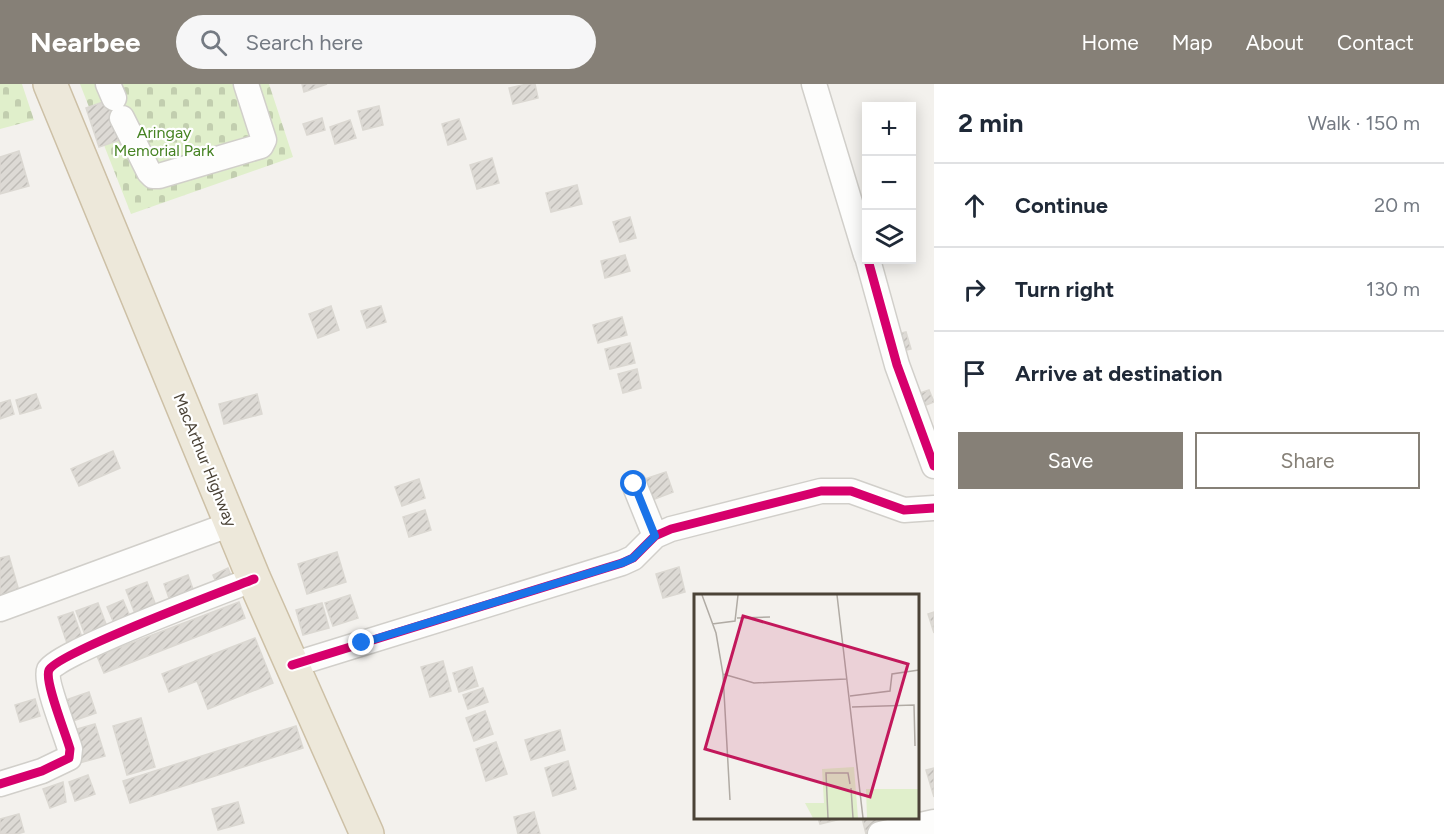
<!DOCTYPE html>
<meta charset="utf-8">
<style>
body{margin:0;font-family:Figtree,sans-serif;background:#f6f6f7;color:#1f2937}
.controls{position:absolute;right:18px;top:18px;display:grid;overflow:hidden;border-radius:0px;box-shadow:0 3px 15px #0003}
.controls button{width:54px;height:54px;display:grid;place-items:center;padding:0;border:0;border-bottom:2px solid #e0e1e3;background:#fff;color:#1f2937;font:30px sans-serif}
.stop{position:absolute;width:18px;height:18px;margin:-14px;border:4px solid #1a73e8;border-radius:50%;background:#fff}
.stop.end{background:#1a73e8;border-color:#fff;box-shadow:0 2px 6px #0008}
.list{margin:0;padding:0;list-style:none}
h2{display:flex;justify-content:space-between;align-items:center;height:78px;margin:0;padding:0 24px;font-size:26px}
h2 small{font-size:20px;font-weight:400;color:#747a83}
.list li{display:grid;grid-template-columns:39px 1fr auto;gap:18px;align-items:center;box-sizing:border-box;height:84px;padding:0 24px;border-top:2px solid #e0e1e3}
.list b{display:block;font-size:22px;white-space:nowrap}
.list em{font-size:20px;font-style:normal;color:#747a83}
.actions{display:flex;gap:12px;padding:18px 24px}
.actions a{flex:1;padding:14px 0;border:2px solid #868077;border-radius:0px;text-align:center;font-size:21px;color:#868077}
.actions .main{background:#868077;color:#fff}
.icon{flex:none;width:33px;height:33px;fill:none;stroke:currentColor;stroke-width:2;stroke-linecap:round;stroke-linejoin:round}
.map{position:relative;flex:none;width:934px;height:750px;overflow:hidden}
header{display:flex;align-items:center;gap:36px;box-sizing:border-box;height:84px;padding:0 30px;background:#868077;color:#fff}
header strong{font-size:28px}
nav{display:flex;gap:33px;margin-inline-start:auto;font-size:21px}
.search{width:420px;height:54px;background:#f6f6f7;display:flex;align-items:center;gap:15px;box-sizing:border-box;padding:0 21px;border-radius:33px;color:#747a83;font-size:22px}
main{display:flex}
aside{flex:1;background:#fff}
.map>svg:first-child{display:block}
</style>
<header>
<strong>Nearbee</strong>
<div class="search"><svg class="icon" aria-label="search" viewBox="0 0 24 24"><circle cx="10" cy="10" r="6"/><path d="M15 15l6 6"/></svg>Search here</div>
<nav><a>Home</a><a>Map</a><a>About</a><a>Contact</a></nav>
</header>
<main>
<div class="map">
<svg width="934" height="750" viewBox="0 0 934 750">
<defs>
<pattern id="cemetery-stones" width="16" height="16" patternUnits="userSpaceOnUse" patternTransform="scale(1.5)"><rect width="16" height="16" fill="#e0efcb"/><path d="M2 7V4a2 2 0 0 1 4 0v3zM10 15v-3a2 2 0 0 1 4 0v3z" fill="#c2ceaf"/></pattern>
<pattern id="building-hatch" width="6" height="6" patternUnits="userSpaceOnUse" patternTransform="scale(1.5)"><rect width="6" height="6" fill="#dddad5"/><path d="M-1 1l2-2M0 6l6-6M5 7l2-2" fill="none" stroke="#bfbcb7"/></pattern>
</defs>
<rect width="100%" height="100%" fill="#f3f1ed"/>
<!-- cemetery -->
<path fill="url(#cemetery-stones)" d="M0 0H22L34 36 0 45Z
M80 0H269L293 73 131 130Z"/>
<!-- building -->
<path fill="url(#building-hatch)" stroke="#dbd8d2" stroke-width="1.5" d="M302 0H327L304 8Z
M527 0H535L538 14 513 20 509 4Z
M120 12 127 33 120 56 99 63 86 24Z
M379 22 383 41 363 46 358 27Z
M322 34 325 46 307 51 303 40Z
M459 35 466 55 448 61 442 40Z
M350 36 356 54 335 60 330 43Z
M19 67 29 102 0 110V73Z
M492 74 499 99 477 105 470 81Z
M577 101 582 120 551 128 546 109Z
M630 133 636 154 620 158 613 138Z
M625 171 630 187 605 194 601 177Z
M331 222 339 246 318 254 309 230Z
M381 222 386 238 367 244 361 227Z
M622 233 627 251 598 259 593 241Z
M906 248 911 265 898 268 893 251Z
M630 259 635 279 610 285 605 265Z
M637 285 641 304 623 309 618 290Z
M929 306 934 318 921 323 917 310Z
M36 310 41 324 20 330 16 316Z
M257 310 262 330 224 340 219 320Z
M10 316 14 330 0 335V319Z
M113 367 120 384 79 402 71 385Z
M666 388 673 408 647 418 639 397Z
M419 395 425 414 402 422 395 403Z
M425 426 431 446 409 453 403 433Z
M337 468 346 498 307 510 298 480Z
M9 472 19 507 0 512V474Z
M679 483 685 508 663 514 656 490Z
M228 484 234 499 219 505 213 491Z
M188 491 194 508 170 517 164 500Z
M147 498 158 527 137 535 126 506Z
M350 511 358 534 333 542 325 519Z
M123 516 132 537 116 544 107 523Z
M239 518 245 534 104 589 97 572Z
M98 519 109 548 87 556 76 527Z
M322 519 329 544 303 551 296 526Z
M73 528 83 556 68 562 58 533Z
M934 528V549L928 530Z
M255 554 273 599 208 625 197 597 169 608 162 590Z
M443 577 451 607 430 613 421 583Z
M472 583 478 602 459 608 453 589Z
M483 604 488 618 468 625 463 611Z
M89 608 96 629 70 638 63 617Z
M35 615 40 632 20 638 15 621Z
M485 627 493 650 474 657 466 634Z
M141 634 155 683 127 691 113 642Z
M95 640 105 672 79 679 70 647Z
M296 642 303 664 130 719 123 697Z
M560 646 565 666 531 676 525 656Z
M496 658 507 690 486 697 476 665Z
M568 677 576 705 553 712 545 684Z
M934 684V713L926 686Z
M88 691 95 710 75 717 69 698Z
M63 698 66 718 50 724 43 705Z
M238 718 244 739 218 746 212 725Z
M534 728 540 750H518L514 733Z
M19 730 24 748 17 750H0V735Z
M818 734H845L820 740Z
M862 734H892L895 745 866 750Z"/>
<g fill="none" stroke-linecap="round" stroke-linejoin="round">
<!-- minor casing -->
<g stroke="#d1cfca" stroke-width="27">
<path id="minor" d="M108 0 114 14
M814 0 866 171
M122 34 149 88 153 92H159L261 62 264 56 246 0
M868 176 897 281 934 382
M634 400 655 452
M0 525 231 440
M292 581 622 479 633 474 655 452 671 445 821 407H851L904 426 934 424
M0 700 42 687 69 674 70 665C66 650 44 597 49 586 57 569 226 506 254 495
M880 750 934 738"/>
</g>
<!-- highway casing -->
<g stroke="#cdc0a6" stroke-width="36">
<path id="highway" d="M50 0 254 495 367 750"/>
</g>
<!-- minor -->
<use href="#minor" stroke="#fdfdfc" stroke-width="24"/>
<!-- highway -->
<use href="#highway" stroke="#ede8da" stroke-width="33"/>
<!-- cycleway casing -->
<g stroke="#fff" stroke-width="13">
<path id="cycleway" d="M868 176 897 281 934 382
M292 581 622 479 633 474 655 452 671 445 821 407H851L904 426 934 424
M0 700 42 687 69 674 70 665C66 650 44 597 49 586 57 569 226 506 254 495"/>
</g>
<!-- cycleway -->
<use href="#cycleway" stroke="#d6006c" stroke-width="9"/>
</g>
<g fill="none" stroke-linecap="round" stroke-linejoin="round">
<!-- route -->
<path stroke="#1a73e8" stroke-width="8" d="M362 559 622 479 633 474 655 452 634 400"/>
</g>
<g text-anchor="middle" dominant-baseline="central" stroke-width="4.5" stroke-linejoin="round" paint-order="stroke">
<!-- park labels -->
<g font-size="16" fill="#468323" stroke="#fff">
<text x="164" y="48">Aringay<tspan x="164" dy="18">Memorial Park</tspan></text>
</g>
<!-- street labels -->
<g font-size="16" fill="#4b4337" stroke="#fff">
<text transform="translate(205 376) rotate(68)">MacArthur Highway</text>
</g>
</g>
<!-- overview -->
<g transform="translate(694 510)">
<rect width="225" height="225" fill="#f3f1ed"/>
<path d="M160 173 164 224H119L111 209H130L128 175ZM172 195H225V224H173Z" fill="#e0efcb"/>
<path fill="none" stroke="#b0aba4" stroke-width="1.5" d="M8 1 22 39 29 80 36 206M143 1 169 224M43 24 76 23M18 30 41 27 44 1M29 80 60 89 152 85M156 102 196 97 198 80 225 76M158 113 220 111 221 152M157 194 159 224M134 224 132 179H154L156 190"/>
<path fill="#c2185b" fill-opacity="0.15" stroke="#c2185b" stroke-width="3" d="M49 22 214 70 176 203 11 155Z"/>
<rect width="225" height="225" fill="none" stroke="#4b4337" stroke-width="3"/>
</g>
</svg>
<div class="controls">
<button>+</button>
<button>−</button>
<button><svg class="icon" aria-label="layers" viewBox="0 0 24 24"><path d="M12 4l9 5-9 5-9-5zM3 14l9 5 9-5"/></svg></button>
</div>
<div class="stop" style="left:634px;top:400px"></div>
<div class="stop end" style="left:362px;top:559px"></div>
</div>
<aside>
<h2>2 min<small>Walk · 150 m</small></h2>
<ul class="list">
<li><svg class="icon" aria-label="ahead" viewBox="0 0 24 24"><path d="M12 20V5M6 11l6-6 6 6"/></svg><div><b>Continue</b></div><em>20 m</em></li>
<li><svg class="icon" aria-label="right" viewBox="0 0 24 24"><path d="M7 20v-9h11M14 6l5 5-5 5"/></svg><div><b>Turn right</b></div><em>130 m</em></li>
<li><svg class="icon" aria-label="arrive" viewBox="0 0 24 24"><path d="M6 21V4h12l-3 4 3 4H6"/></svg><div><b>Arrive at destination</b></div></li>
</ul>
<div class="actions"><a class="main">Save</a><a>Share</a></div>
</aside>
</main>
